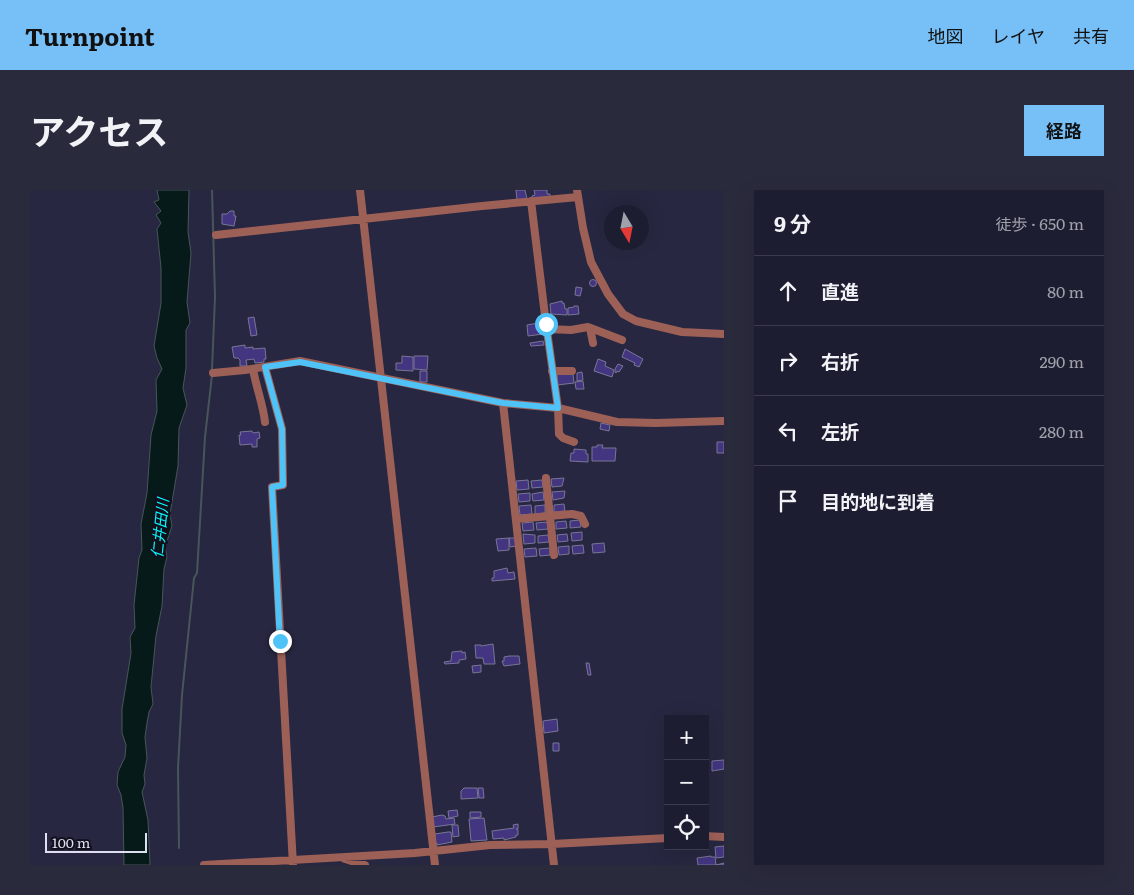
<!DOCTYPE html>
<html lang="ja">
<meta charset="utf-8">
<style>
body{margin:0;font-family:Literata,"Noto Sans JP",serif;background:#2a2a3d;color:#f1f3f6}
.controls{position:absolute;right:15px;bottom:15px;display:grid;overflow:hidden;border-radius:0px;box-shadow:0 5px 20px #0002}
.controls button{width:45px;height:45px;display:grid;place-items:center;padding:0;border:0;border-bottom:1px solid #3b3b4d;background:#1d1d31;color:#f1f3f6;font:25px sans-serif}
.compass{position:absolute;left:574px;top:15px;width:45px;height:45px;border-radius:50%;background:#1d1d31;box-shadow:0 5px 20px #0002;rotate:170deg}
.scale{position:absolute;left:15px;bottom:12px;width:102px;box-sizing:border-box;padding-left:5px;border:2px solid #dedff1;border-top:0;font-size:14px;line-height:18px;white-space:nowrap;color:#dedff1;-webkit-text-stroke:4px #11111d;paint-order:stroke}
.stop{position:absolute;width:15px;height:15px;margin:-11px;border:4px solid #4fc3f7;border-radius:50%;background:#fff}
.stop.end{background:#4fc3f7;border-color:#fff;box-shadow:0 1px 5px #0008}
.list{margin:0;padding:0;list-style:none}
h2{display:flex;justify-content:space-between;align-items:center;height:65px;margin:0;padding:0 20px;font-size:21px}
h2 small{font-size:16px;font-weight:400;color:#a0a2ab}
.list li{display:grid;grid-template-columns:32px 1fr auto;gap:15px;align-items:center;box-sizing:border-box;height:70px;padding:0 20px;border-top:1px solid #3b3b4d}
.list b{display:block;font-size:19px;white-space:nowrap}
.list em{font-size:16px;font-style:normal;color:#a0a2ab}
.icon{flex:none;width:28px;height:28px;fill:none;stroke:currentColor;stroke-width:2;stroke-linecap:round;stroke-linejoin:round}
.map{position:relative;flex:none;width:694px;height:675px;overflow:hidden;border-radius:0px}
header{display:flex;align-items:center;gap:30px;box-sizing:border-box;height:70px;padding:0 25px;background:#77bff7;color:#111}
header strong{font-size:24px}
nav{display:flex;gap:28px;margin-inline-start:auto;font-size:18px}
.intro{display:flex;align-items:center;justify-content:space-between;box-sizing:border-box;height:120px;padding:0 30px}
h1{margin:0;font-size:35px}
.button{padding:12px 22px;border-radius:0px;background:#77bff7;color:#111;font-size:18px;font-weight:700}
main{display:flex;gap:30px;padding:0 30px}
aside{flex:1;background:#1d1d31;border-radius:0px;box-shadow:0 5px 20px #0002}
.map>svg:first-child{display:block}
</style>
<header>
<strong>Turnpoint</strong>
<nav><a>地図</a><a>レイヤ</a><a>共有</a></nav>
</header>
<div class="intro"><h1>アクセス</h1><a class="button">経路</a></div>
<main>
<div class="map">
<svg width="694" height="675" viewBox="0 0 694 675">
<rect width="100%" height="100%" fill="#272741"/>
<!-- water -->
<path fill="#071a1a" stroke="#48555a" d="M127 0H159L158 42 161 63 157 112 160 133 156 140V178L153 198 157 215 149 238 148 276 140 324 142 336 135 357 137 367 134 379 132 416 126 446 121 497 123 514 119 522 117 533 115 547 117 568 114 585 115 594 112 602 118 630 120 675H94L93 618 91 605 87 595 88 582 95 567 96 555 92 543V519L101 463 100 447 105 438 104 415 109 368 112 360 111 334 117 303 121 245 127 221 126 190 132 179 127 168 124 156 131 113V78L127 39 131 33 126 25 131 21 124 12 129 10Z"/>
<g fill="none" stroke-linecap="round" stroke-linejoin="round">
<!-- stream -->
<path stroke="#48555a" stroke-width="2" d="M182 0 185 107 182 180
M149 658 148 578 152 505 164 388 167 383 175 247 182 185"/>
</g>
<!-- building -->
<path fill="#433580" stroke="#787695" d="M486 0H495L497 9 487 10Z
M504 0H517V4H520V7L502 9V6L505 5Z
M200 21H204V26H206L204 36 192 34V24H197Z
M559.5 93a3.5 3.5 0 1 1 7 0a3.5 3.5 0 1 1-7 0Z
M546 97 552 98 550 106 545 105Z
M532 111V113H534L535 119H537V125L521 124 520 114Z
M544 116H548L549 124 538 125V118L544 117Z
M224 127 227 145 221 146 218 128Z
M508 133 512 134 513 144 498 146 497 135Z
M513 151 514 155 501 156 500 153Z
M215 155V158L223 157V159L235 158 236 169H234V172L225 173 224 169 216 170 217 176H210V170L208 168H204L202 157Z
M595 159 613 169 609 177 604 175 605 173 592 167Z
M372 166 383 167V181L366 180V173H372Z
M384 166H398L397 180 384 179Z
M568 169 576 172 575 176 584 180 582 187 564 181Z
M588 174 593 176 589 182 587 181 586 183 585 182V179Z
M390 181H397V192H390Z
M552 182 553 190 547 191V183Z
M527 184H543L544 193 527 195Z
M553 191 554 199H546L545 192Z
M571 233 580 235 579 241 570 239Z
M222 241 223 243 229 242 230 248 227 249V257H222V254L210 255 209 245H211L210 242Z
M687 252H694V263H687Z
M567 255H573L572 258H586L585 271H562V257H567Z
M544 259 556 260V264H558V272L540 271 541 263H544Z
M534 288 532 296 522 297 521 289Z
M498 290 499 299 487 300 486 291Z
M512 290 513 297 502 298 501 291Z
M535 301 534 308 523 310 522 302Z
M513 302 514 310 503 311 502 304Z
M500 303V311L489 312 488 304Z
M534 314 535 321 524 322V315Z
M501 315 502 324 490 325 489 316Z
M515 315V323L505 324V316Z
M550 330 551 337 540 338V331Z
M536 331 537 338 526 339V332Z
M503 332 504 340 493 341 492 333Z
M517 332 518 339 507 340 506 333Z
M552 342V350L542 351 541 343Z
M493 344 505 345V353L494 354Z
M537 344 538 351 528 352 527 345Z
M518 345 519 352 508 353V346Z
M479 348H486L487 356 480 357Z
M479 348V360L468 361 466 349Z
M574 353 575 362 563 363 562 354Z
M553 355 554 363 543 364 542 356Z
M539 356V364L529 365 528 357Z
M506 358 507 366 495 367 494 359Z
M520 358V365L510 366 509 359Z
M477 378 478 383 484 382 485 389 462 391V388H464V381Z
M463 454 465 474H454L453 468H446L445 455H451V456Z
M432 461V463L435 462 436 469 429 470V473L415 474 414 472 421 471 422 462Z
M479 466H489L490 474 474 476 472 471H474V467Z
M556 473H559L561 485H558Z
M451 475V482L443 483 442 476Z
M527 529 528 541 514 543 513 531Z
M523 553H529V561H523Z
M694 570V579L682 581V571Z
M434 598H447L448 608 431 609V601Z
M448 598H453L454 608H449Z
M427 620 428 626 419 628 418 621Z
M440 622H451V627L440 628Z
M412 625 415 626 416 629 424 628 425 634 403 637 402 627Z
M454 628 457 650 441 651 439 629Z
M488 634V639H486L488 640V645H486V647L474 650V648L463 649 462 641 484 638 483 635Z
M422 635H428L429 646 423 647Z
M418 642H421L422 652 407 655V653L405 654V644Z
M694 656V667L686 668 685 657Z
M681 666V667H685L686 675 694 673V675H668L667 668Z"/>
<g fill="none" stroke-linecap="round" stroke-linejoin="round">
<!-- street -->
<path stroke="#9d6057" stroke-width="8" d="M330 0 405 675
M547 0 553 38 561 72 578 104 593 124 606 131 652 142 694 144
M501 11 516 134 528 218 529 244 533 248 544 252
M186 45 452 16 548 7
M560 138 563 153
M516 139 541 140 558 137 592 150
M235 177 252 239 253 295 242 297 263 675
M223 179C226 197 233 214 235 232
M522 181H542
M183 183 215 180 270 171 473 213 528 218 587 232 626 233 694 231
M473 213 524 675
M516 288 524 365
M486 329 542 324 551 326 555 334
M675 646 694 647
M315 669 335 675
M174 675 385 663 460 655 522 654 638 648"/>
</g>
<g fill="none" stroke-linecap="round" stroke-linejoin="round">
<!-- route -->
<path stroke="#4fc3f7" stroke-width="6" d="M250 451 242 297 253 295 252 239 235 177 270 172 473 213 528 218 516 134"/>
</g>
<g text-anchor="middle" dominant-baseline="central" stroke-width="5" stroke-linejoin="round" paint-order="stroke">
<!-- water labels -->
<g font-size="15" font-style="italic" fill="#09f9fe" stroke="#11111d">
<text transform="translate(129 338) rotate(-84)">仁井田川</text>
</g>
</g>
</svg>
<div class="controls">
<button>+</button>
<button>−</button>
<button><svg class="icon" aria-label="locate" viewBox="0 0 24 24"><circle cx="12" cy="12" r="6"/><path d="M12 2v4M12 18v4M2 12h4M18 12h4"/></svg></button>
</div>
<svg class="compass" viewBox="-18 -18 36 36"><path d="M0-13l5 13h-10z" fill="#e53935"/><path d="M0 13l5-13h-10z" fill="#a0a2ab"/></svg>
<div class="scale">100 m</div>
<div class="stop" style="left:516px;top:134px"></div>
<div class="stop end" style="left:250px;top:451px"></div>
</div>
<aside>
<h2>9 分<small>徒歩 · 650 m</small></h2>
<ul class="list">
<li><svg class="icon" aria-label="ahead" viewBox="0 0 24 24"><path d="M12 20V5M6 11l6-6 6 6"/></svg><div><b>直進</b></div><em>80 m</em></li>
<li><svg class="icon" aria-label="right" viewBox="0 0 24 24"><path d="M7 20v-9h11M14 6l5 5-5 5"/></svg><div><b>右折</b></div><em>290 m</em></li>
<li><svg class="icon" aria-label="left" viewBox="0 0 24 24"><path d="M17 20v-9H6M10 6l-5 5 5 5"/></svg><div><b>左折</b></div><em>280 m</em></li>
<li><svg class="icon" aria-label="arrive" viewBox="0 0 24 24"><path d="M6 21V4h12l-3 4 3 4H6"/></svg><div><b>目的地に到着</b></div></li>
</ul>
</aside>
</main>
